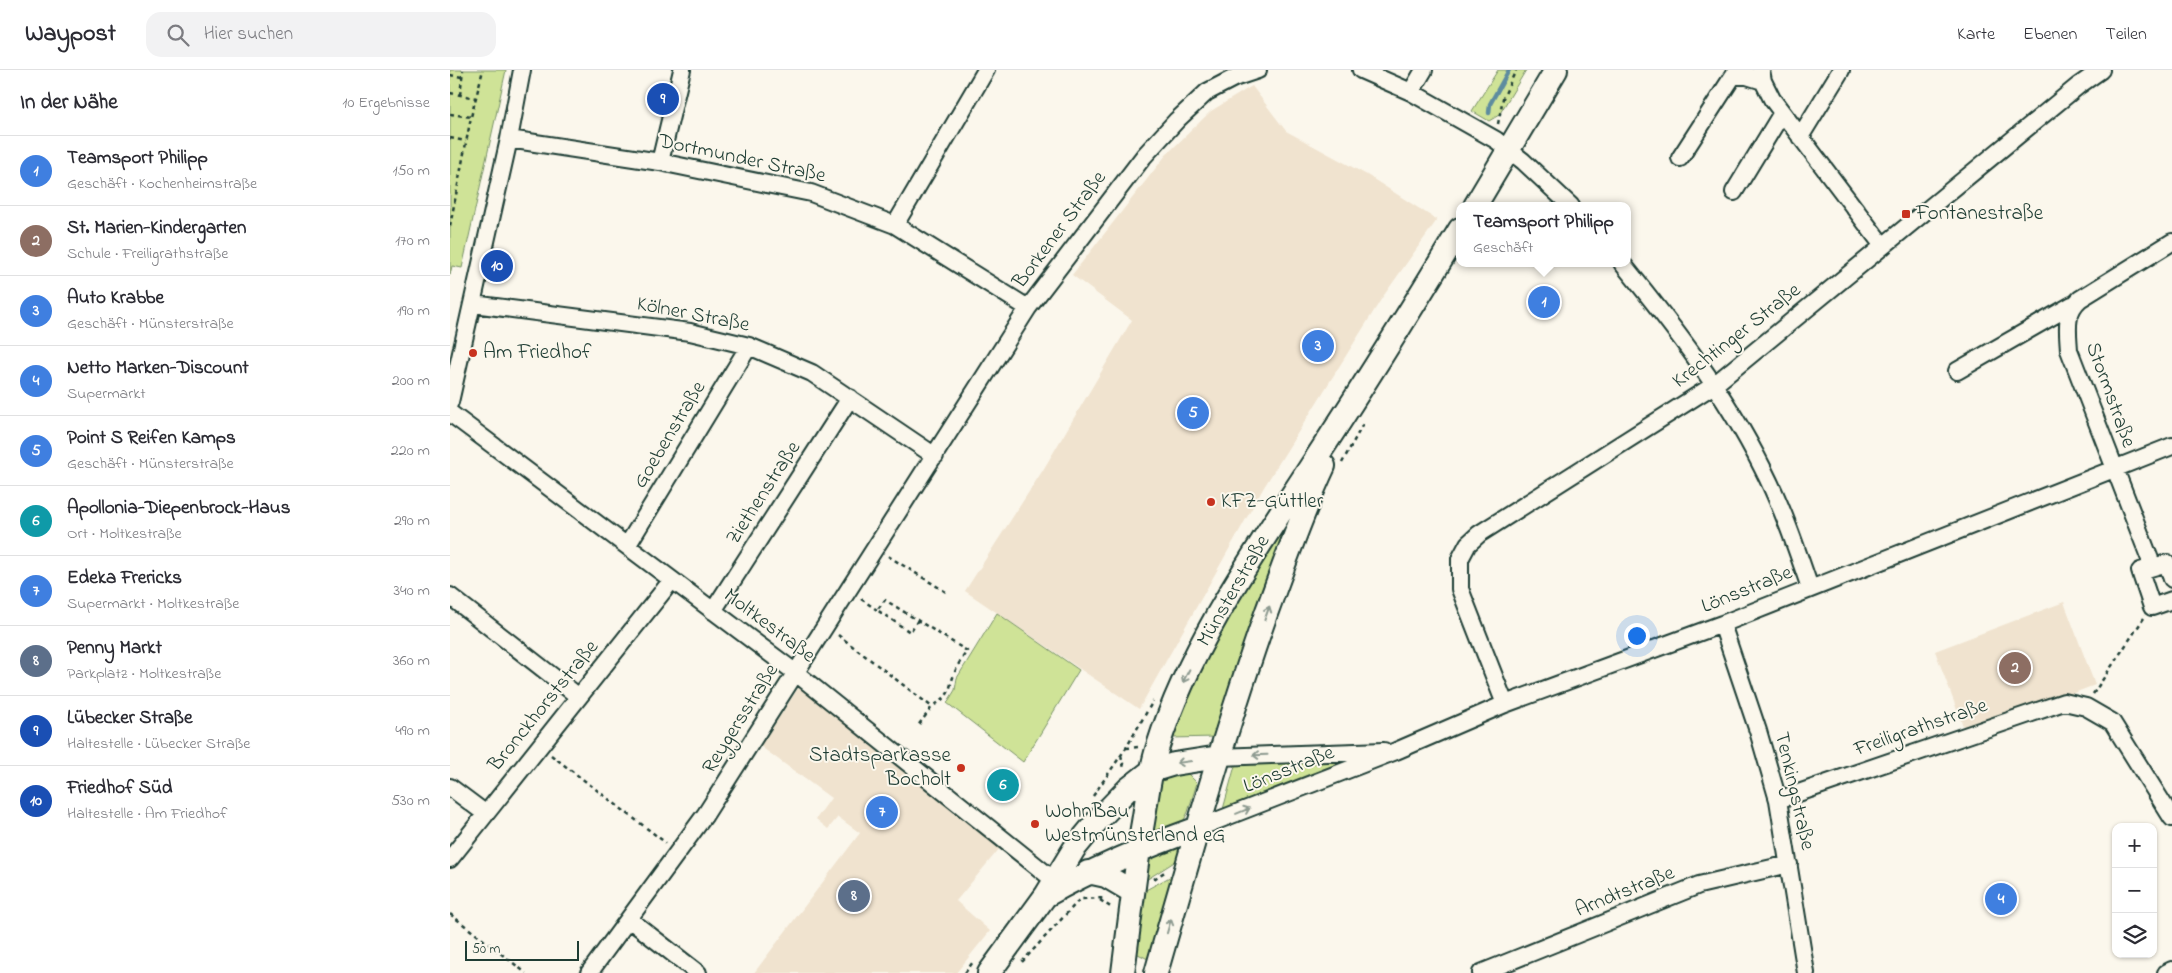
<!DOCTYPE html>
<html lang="de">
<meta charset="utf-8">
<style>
body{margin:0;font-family:"Indie Flower",sans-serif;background:#f2f2f3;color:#2b2b33}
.controls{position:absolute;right:15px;bottom:15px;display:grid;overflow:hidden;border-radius:10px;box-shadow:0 1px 4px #0004}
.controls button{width:45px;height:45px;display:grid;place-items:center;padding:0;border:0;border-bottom:1px solid #e1e1e2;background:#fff;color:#2b2b33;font:25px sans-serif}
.scale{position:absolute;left:15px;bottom:12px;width:114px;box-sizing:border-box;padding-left:5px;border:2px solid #1f3d34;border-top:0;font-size:14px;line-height:18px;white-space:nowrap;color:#1f3d34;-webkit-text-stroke:4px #fbf7ec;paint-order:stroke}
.you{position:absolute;left:1186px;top:565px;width:18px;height:18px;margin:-12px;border:4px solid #fff;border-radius:50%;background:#1a73e8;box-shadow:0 0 0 8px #1a73e833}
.badge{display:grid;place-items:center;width:32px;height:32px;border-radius:50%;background:#db2777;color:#fff;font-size:16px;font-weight:700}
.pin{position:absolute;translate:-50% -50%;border:2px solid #fff;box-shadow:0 1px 5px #0006}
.popup{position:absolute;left:1006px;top:132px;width:175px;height:65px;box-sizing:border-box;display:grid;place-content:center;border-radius:10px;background:#fff;filter:drop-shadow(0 1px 4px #0005);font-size:16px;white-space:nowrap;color:#7c7c81}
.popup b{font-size:19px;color:#2b2b33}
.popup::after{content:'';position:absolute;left:50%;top:100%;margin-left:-10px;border:10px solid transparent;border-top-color:#fff}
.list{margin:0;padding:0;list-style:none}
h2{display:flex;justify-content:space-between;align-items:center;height:65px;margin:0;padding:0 20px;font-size:21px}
h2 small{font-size:16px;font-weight:400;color:#7c7c81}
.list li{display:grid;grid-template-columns:32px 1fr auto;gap:15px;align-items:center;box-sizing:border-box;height:70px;padding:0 20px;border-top:1px solid #e1e1e2}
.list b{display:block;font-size:19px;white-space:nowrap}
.list p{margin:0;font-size:16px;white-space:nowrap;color:#7c7c81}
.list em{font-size:16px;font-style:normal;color:#7c7c81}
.icon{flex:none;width:28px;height:28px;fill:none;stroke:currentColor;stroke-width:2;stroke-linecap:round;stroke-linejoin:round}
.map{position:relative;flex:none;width:1722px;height:903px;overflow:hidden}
header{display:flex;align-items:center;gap:30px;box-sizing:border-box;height:70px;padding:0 25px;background:#fff;border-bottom:1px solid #e1e1e2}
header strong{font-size:24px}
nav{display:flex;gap:28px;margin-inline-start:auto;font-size:18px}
.search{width:350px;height:45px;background:#f2f2f3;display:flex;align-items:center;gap:12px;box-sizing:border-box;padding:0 18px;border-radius:15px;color:#7c7c81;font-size:19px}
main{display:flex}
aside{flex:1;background:#fff}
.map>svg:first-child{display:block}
</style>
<header>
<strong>Waypost</strong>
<div class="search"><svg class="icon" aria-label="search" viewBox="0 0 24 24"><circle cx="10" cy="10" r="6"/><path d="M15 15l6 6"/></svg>Hier suchen</div>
<nav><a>Karte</a><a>Ebenen</a><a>Teilen</a></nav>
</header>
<main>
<aside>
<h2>In der Nähe<small>10 Ergebnisse</small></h2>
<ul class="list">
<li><span class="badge" style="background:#3f7fe0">1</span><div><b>Teamsport Philipp</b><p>Geschäft · Kochenheimstraße</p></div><em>150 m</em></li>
<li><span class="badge" style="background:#8d6e63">2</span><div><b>St. Marien-Kindergarten</b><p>Schule · Freiligrathstraße</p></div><em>170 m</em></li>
<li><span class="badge" style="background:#3f7fe0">3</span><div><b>Auto Krabbe</b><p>Geschäft · Münsterstraße</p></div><em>190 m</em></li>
<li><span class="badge" style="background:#3f7fe0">4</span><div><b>Netto Marken-Discount</b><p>Supermarkt</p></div><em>200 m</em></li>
<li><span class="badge" style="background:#3f7fe0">5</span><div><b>Point S Reifen Kamps</b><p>Geschäft · Münsterstraße</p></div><em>220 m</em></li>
<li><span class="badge" style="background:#0f9aa8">6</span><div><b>Apollonia-Diepenbrock-Haus</b><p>Ort · Moltkestraße</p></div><em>290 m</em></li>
<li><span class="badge" style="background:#3f7fe0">7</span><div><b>Edeka Frericks</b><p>Supermarkt · Moltkestraße</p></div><em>340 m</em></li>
<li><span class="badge" style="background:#5c6f8a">8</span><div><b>Penny Markt</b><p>Parkplatz · Moltkestraße</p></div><em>360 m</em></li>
<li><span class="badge" style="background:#1a4fb4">9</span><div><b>Lübecker Straße</b><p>Haltestelle · Lübecker Straße</p></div><em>490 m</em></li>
<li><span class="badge" style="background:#1a4fb4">10</span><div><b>Friedhof Süd</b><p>Haltestelle · Am Friedhof</p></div><em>530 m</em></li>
</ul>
</aside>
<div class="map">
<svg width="1722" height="903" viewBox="0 0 1722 903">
<rect width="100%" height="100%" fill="#fbf7ec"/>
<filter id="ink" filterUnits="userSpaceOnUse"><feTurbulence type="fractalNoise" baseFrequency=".02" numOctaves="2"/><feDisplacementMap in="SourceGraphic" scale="10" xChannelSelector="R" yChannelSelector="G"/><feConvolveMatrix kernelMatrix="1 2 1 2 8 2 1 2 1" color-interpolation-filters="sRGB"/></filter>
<g filter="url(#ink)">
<!-- built -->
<path fill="#f0e3cf" d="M802 16 836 61 917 105 987 150 932 228 814 417 689 639 515 521 593 400 682 250 622 205 716 85 761 41Z
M1614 532 1645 615 1516 664 1485 581Z
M349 617 550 778 506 831 540 861 506 903H304L410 763 388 747 378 759 366 749 381 728 310 676Z"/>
<!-- green -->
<path fill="#cfe397" stroke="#779066" d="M0 0H56L12 198 2 196 0 205Z
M1048 0H1076L1049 45 1039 51 1022 41Z
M849 430 766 667 721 668 749 594Z
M547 543 629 600 573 692 497 633 505 620 507 608Z
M907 688 772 743 786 692Z
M736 702 747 713 738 742 733 752 699 766 707 713 715 706Z
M733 772 729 789 696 810 697 787Z
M727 803 702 891 684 882 694 821Z"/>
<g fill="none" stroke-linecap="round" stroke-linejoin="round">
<!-- stream -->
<path stroke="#5d8c9f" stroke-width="4.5" d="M1039 43 1040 34 1059 0"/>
<!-- minor casing -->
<g stroke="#1f3d34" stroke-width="20">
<path id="minor" d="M911 0 961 22 1046 70 1073 91 1121 136
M1311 0 1313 11 1322 29 1433 176
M961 22 974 0
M1350 67 1391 0
M59 69 210 92 361 123 445 155 578 238
M1230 88 1283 6H1297L1313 11
M210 92 232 0
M1284 122 1332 43
M445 155 536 0
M1172 193C1224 257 1275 323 1312 397 1332 436 1346 477 1360 518
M23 234 240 262 299 276 362 303 485 386
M1507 301 1622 235
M0 332 59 69 72 0
M0 343 346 603 605 811
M177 476 299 276
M1703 497 1619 280C1618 261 1614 243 1630 229L1722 172
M1722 509 1717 493 1690 501 1702 537 1722 530
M0 526 129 627
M263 541 400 328
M1272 554 1308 661 1328 730 1356 903
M1055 634 1010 519V489L1018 474 1029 464 1264 315 1628 16 1651 0
M769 687 934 681
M0 717 36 744
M1328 730 1614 632 1636 637 1662 652 1722 748
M748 758 946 681 1055 634 1272 554 1722 376
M0 789 222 510
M180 850 248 903
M139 903 255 745 578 238 694 86 727 50 757 22 784 8 808 0
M1031 903 1249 815 1339 794
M1716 903 1722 900"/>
</g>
<!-- secondary casing -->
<g stroke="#1f3d34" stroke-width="26">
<path id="secondary" d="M1025 136 1106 0
M638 802 656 806 683 822
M597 825C646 797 695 777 748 758
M539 903 596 825 624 779 648 750 678 719 701 701 724 694 769 687
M673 903C679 855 685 806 692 758 697 731 699 703 708 676 739 578 803 485 859 399 911 320 961 240 1010 159
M706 903C741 781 775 660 817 541 835 492 852 443 874 396"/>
</g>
<!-- path -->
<path stroke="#1f3d34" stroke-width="2.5" stroke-dasharray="4 4" stroke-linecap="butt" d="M0 5 12 7
M0 23 26 28
M10 25 13 0
M0 44 21 47
M1048 54 1053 28 1066 0
M0 68 16 71
M0 156 21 47 33 0
M892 393 913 354
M438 486 496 522
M411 529 427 540
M468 550 460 562 427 540 435 530 517 581C513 587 508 594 505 602 497 622 503 623 482 637
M388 565 482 637 467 657
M1643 624 1694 548
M676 678 689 677
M101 685 216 773
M671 685 674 698
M643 726 676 678 703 631
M704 809 716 801
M650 830 662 838
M0 844 76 903
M572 892 630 829 656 828
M515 903 523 892"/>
<!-- minor -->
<use href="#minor" stroke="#fbf7ec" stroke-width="16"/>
<!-- secondary -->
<use href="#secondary" stroke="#fbf7ec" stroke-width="22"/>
</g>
<!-- one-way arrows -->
<defs><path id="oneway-shaft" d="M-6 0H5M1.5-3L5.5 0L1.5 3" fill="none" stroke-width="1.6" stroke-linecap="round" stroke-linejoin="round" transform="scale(1.25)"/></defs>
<g stroke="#8d9a90">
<use href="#oneway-shaft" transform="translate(817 543) rotate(-70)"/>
<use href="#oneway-shaft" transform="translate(736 606) rotate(117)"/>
<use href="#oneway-shaft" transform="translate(810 685) rotate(178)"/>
<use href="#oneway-shaft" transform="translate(734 692) rotate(172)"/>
<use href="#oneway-shaft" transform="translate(793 741) rotate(-22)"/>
<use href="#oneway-shaft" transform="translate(719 856) rotate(-74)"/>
</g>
</g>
<!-- markers -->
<g fill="#c8321e" stroke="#fbf7ec" stroke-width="2">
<rect x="1451" y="139" width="10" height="10" rx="2.5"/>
<circle cx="23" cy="283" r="5"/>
<circle cx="761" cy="432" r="5"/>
<circle cx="511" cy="698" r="5"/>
<circle cx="585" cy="754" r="5"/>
</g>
<g text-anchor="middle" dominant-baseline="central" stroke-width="4" stroke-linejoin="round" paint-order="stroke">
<!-- street labels -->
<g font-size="21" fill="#1f3d34" stroke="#fbf7ec">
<text transform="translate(292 89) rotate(12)">Dortmunder Straße</text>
<text transform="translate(610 160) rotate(-53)">Borkener Straße</text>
<text transform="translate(243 245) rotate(11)">Kölner Straße</text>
<text transform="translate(1287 266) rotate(-38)">Krechtinger Straße</text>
<text transform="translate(1660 325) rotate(70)">Stormstraße</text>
<text transform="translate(220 365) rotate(-59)">Goebenstraße</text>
<text transform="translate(314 423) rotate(-57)">Ziethenstraße</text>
<text transform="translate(1297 520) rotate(-22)">Lönsstraße</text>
<text transform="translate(784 521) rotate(-60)">Münsterstraße</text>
<text transform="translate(319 556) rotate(37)">Moltkestraße</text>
<text transform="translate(94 636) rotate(-51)">Bronckhorststraße</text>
<text transform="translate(291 649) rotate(-58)">Reygersstraße</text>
<text transform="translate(1471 658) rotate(-19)">Freiligrathstraße</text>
<text transform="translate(839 700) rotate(-22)">Lönsstraße</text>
<text transform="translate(1344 721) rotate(77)">Tenkingstraße</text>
<text transform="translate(1175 822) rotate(-22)">Arndtstraße</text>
</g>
<!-- poi labels -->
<g font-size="21" fill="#1f3d34" stroke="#fbf7ec" text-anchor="start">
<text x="1466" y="144">Fontanestraße</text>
<text x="33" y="283">Am Friedhof</text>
<text x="771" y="432">KFZ-Güttler</text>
<text x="501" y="686" text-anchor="end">Stadtsparkasse<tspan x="501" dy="24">Bocholt</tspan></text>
<text x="595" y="742">WohnBau<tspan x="595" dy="24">Westmünsterland eG</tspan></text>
</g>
</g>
</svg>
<div class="controls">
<button>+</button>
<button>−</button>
<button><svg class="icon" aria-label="layers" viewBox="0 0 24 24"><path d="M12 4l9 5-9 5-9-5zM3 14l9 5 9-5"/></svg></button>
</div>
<div class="scale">50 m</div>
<div class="you"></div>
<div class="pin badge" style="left:1094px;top:232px;background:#3f7fe0">1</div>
<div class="popup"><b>Teamsport Philipp</b>Geschäft</div>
<div class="pin badge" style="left:1565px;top:598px;background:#8d6e63">2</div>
<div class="pin badge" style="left:868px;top:276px;background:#3f7fe0">3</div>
<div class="pin badge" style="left:1551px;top:829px;background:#3f7fe0">4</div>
<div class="pin badge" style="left:743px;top:343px;background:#3f7fe0">5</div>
<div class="pin badge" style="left:553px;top:715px;background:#0f9aa8">6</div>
<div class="pin badge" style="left:432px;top:742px;background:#3f7fe0">7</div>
<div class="pin badge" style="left:404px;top:826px;background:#5c6f8a">8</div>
<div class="pin badge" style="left:213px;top:29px;background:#1a4fb4">9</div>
<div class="pin badge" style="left:47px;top:196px;background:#1a4fb4">10</div>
</div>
</main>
